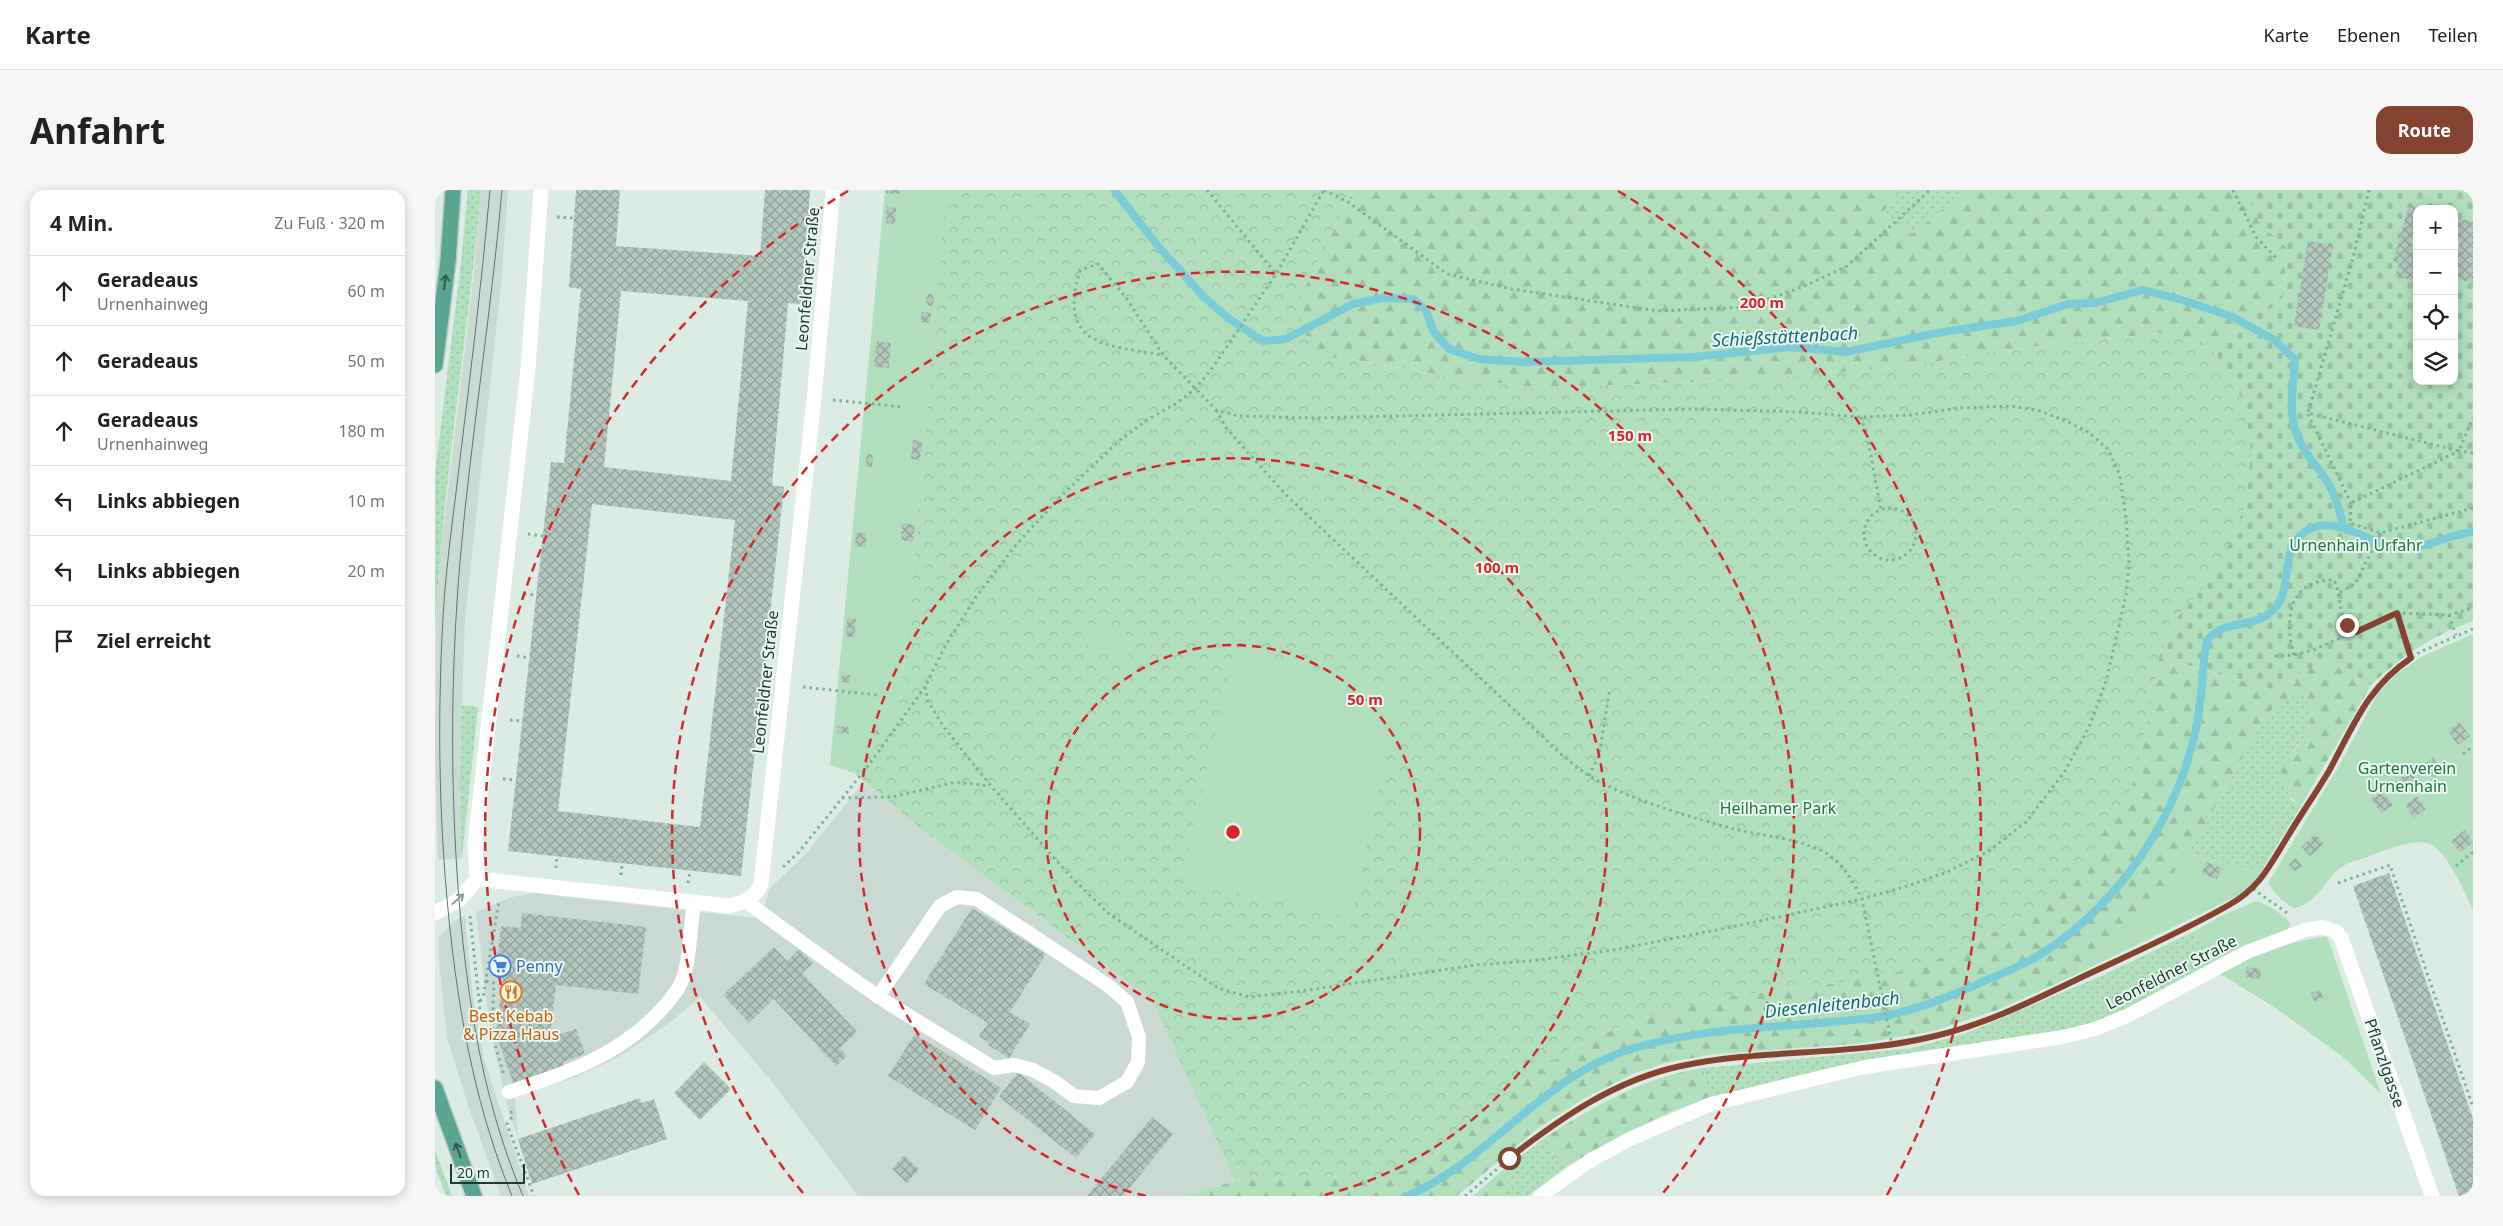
<!DOCTYPE html>
<html lang="de">
<meta charset="utf-8">
<style>
body{margin:0;font-family:"Noto Sans",sans-serif;background:#f6f6f6;color:#222}
.controls{position:absolute;right:15px;top:15px;display:grid;overflow:hidden;border-radius:10px;box-shadow:0 2px 12px #0003}
.controls button{width:45px;height:45px;display:grid;place-items:center;padding:0;border:0;border-bottom:1px solid #e0e0e0;background:#fff;color:#222;font:25px sans-serif}
.scale{position:absolute;left:15px;bottom:12px;width:75px;box-sizing:border-box;padding-left:5px;border:2px solid #1c3b32;border-top:0;font-size:14px;line-height:18px;white-space:nowrap;color:#1c3b32;-webkit-text-stroke:4px #ecf7f1;paint-order:stroke}
.stop{position:absolute;width:15px;height:15px;margin:-11px;border:4px solid #854432;border-radius:50%;background:#fff}
.stop.end{background:#854432;border-color:#fff;box-shadow:0 1px 5px #0008}
.list{margin:0;padding:0;list-style:none}
h2{display:flex;justify-content:space-between;align-items:center;height:65px;margin:0;padding:0 20px;font-size:21px}
h2 small{font-size:16px;font-weight:400;color:#767676}
.list li{display:grid;grid-template-columns:32px 1fr auto;gap:15px;align-items:center;box-sizing:border-box;height:70px;padding:0 20px;border-top:1px solid #e0e0e0}
.list b{display:block;font-size:19px;white-space:nowrap}
.list p{margin:0;font-size:16px;white-space:nowrap;color:#767676}
.list em{font-size:16px;font-style:normal;color:#767676}
.icon{flex:none;width:28px;height:28px;fill:none;stroke:currentColor;stroke-width:2;stroke-linecap:round;stroke-linejoin:round}
.map{position:relative;flex:none;width:2038px;height:1006px;overflow:hidden;border-radius:15px}
header{display:flex;align-items:center;gap:30px;box-sizing:border-box;height:70px;padding:0 25px;background:#fff;border-bottom:1px solid #e0e0e0}
header strong{font-size:24px}
nav{display:flex;gap:28px;margin-inline-start:auto;font-size:18px}
.intro{display:flex;align-items:center;justify-content:space-between;box-sizing:border-box;height:120px;padding:0 30px}
h1{margin:0;font-size:35px}
.button{padding:12px 22px;border-radius:15px;background:#854432;color:#fff;font-size:18px;font-weight:700}
main{display:flex;gap:30px;padding:0 30px}
aside{flex:1;background:#fff;border-radius:15px;box-shadow:0 2px 12px #0003}
.map>svg:first-child{display:block}
</style>
<header>
<strong>Karte</strong>
<nav><a>Karte</a><a>Ebenen</a><a>Teilen</a></nav>
</header>
<div class="intro"><h1>Anfahrt</h1><a class="button">Route</a></div>
<main>
<aside>
<h2>4 Min.<small>Zu Fuß · 320 m</small></h2>
<ul class="list">
<li><svg class="icon" aria-label="ahead" viewBox="0 0 24 24"><path d="M12 20V5M6 11l6-6 6 6"/></svg><div><b>Geradeaus</b><p>Urnenhainweg</p></div><em>60 m</em></li>
<li><svg class="icon" aria-label="ahead" viewBox="0 0 24 24"><path d="M12 20V5M6 11l6-6 6 6"/></svg><div><b>Geradeaus</b></div><em>50 m</em></li>
<li><svg class="icon" aria-label="ahead" viewBox="0 0 24 24"><path d="M12 20V5M6 11l6-6 6 6"/></svg><div><b>Geradeaus</b><p>Urnenhainweg</p></div><em>180 m</em></li>
<li><svg class="icon" aria-label="left" viewBox="0 0 24 24"><path d="M17 20v-9H6M10 6l-5 5 5 5"/></svg><div><b>Links abbiegen</b></div><em>10 m</em></li>
<li><svg class="icon" aria-label="left" viewBox="0 0 24 24"><path d="M17 20v-9H6M10 6l-5 5 5 5"/></svg><div><b>Links abbiegen</b></div><em>20 m</em></li>
<li><svg class="icon" aria-label="arrive" viewBox="0 0 24 24"><path d="M6 21V4h12l-3 4 3 4H6"/></svg><div><b>Ziel erreicht</b></div></li>
</ul>
</aside>
<div class="map">
<svg width="2038" height="1006" viewBox="0 0 2038 1006">
<defs>
<pattern id="grass-dots" width="8" height="8" patternUnits="userSpaceOnUse" patternTransform="scale(1.25)"><rect width="8" height="8" fill="#b1dfbd"/><path d="M2 2h.1M6 6h.1" fill="none" stroke="#98c0a3" stroke-width="1.8" stroke-linecap="round"/></pattern>
<pattern id="forest-firs" width="22" height="20" patternUnits="userSpaceOnUse" patternTransform="scale(1.25)"><rect width="22" height="20" fill="#b1dfbd"/><path d="M5 1l3.5 6h-7zM16 11l3.5 6h-7z" fill="#98c0a3"/></pattern>
<pattern id="cemetery-stones" width="16" height="16" patternUnits="userSpaceOnUse" patternTransform="scale(1.25)"><rect width="16" height="16" fill="#b1dfbd"/><path d="M2 7V4a2 2 0 0 1 4 0v3zM10 15v-3a2 2 0 0 1 4 0v3z" fill="#98c0a3"/></pattern>
<pattern id="park-crowns" width="20" height="18" patternUnits="userSpaceOnUse" patternTransform="scale(1.25)"><rect width="20" height="18" fill="#b1dfbd"/><path d="M2 6a3 3 0 1 1 6 0M12 15a3 3 0 1 1 6 0" fill="none" stroke="#98c0a3"/></pattern>
<pattern id="building-cross-hatch" width="8" height="8" patternUnits="userSpaceOnUse" patternTransform="scale(1.25)"><rect width="8" height="8" fill="#b4c8bf"/><path d="M0 0l8 8M0 8l8-8" fill="none" stroke="#92a49c"/></pattern>
</defs>
<rect width="100%" height="100%" fill="#dcebe4"/>
<!-- built -->
<path fill="#cadad3" d="M46 0H73L67 85 30 429 24 596 27 668 3 670 0 568 1 428 5 367 39 83Z
M429 592 485 638 716 809 800 991 751 1006H423L337 892 265 807 233 834 185 866 141 887 80 907 83 948 72 915 55 840 41 722 77 707 99 703 320 728 329 720 334 699 368 667Z
M30 725 38 806 49 869 94 1006H66L34 918 12 848 4 772V747L19 731Z"/>
<!-- grass -->
<path fill="url(#grass-dots)" d="M33 0H46C33 148 7 295 0 443V283L25 82Z
M1467 0H1531L1477 44 1448 22Z
M1868 504 1877 519 1872 544 1858 561 1855 609 1866 616 1825 683 1752 663 1765 645 1825 534 1844 511Z
M27 515 43 517 27 668 24 596Z
M1758 742 1778 772 1685 823 1652 836 1609 845 1448 868 1389 879 1274 908 1268 878 1477 858 1532 843 1666 786Z
M1112 946C1115 960 1119 969 1132 976L1093 1006H1067C1073 996 1076 990 1069 979Z
M0 960 17 1006H11L0 976Z"/>
<!-- forest -->
<path fill="url(#forest-firs)" d="M511 0H709L889 56 919 0H1467L1448 22 1477 44 1531 0H1809L1825 34 1851 57 1849 104 1777 158 1725 143 1561 161 1472 177 1288 191 1102 198 1015 187 904 167 480 367Z
M1724 467 1843 501 1857 487 1895 470 1936 495 1866 616C1851 606 1848 595 1846 578L1872 544 1877 519 1868 504 1844 511 1825 534 1765 645 1724 705 1677 757 1642 784 1565 819 1499 841 1422 854 1281 864 1234 872 1200 883 1148 909 1102 939 1022 1006H751L800 991 860 987 1002 964 1087 891 1138 858 1188 835 1241 818 1299 806 1402 793 1507 768 1583 730 1653 667 1714 529Z
M1268 878 1274 908C1223 924 1178 950 1132 976 1119 969 1115 960 1112 946 1162 915 1209 887 1268 878Z
M1069 979C1076 990 1073 996 1067 1006H1038Z"/>
<!-- cemetery -->
<path fill="url(#cemetery-stones)" fill-rule="evenodd" d="M1809 0H2038V431C1998 445 1967 466 1936 495L1895 470 1857 487 1843 501 1724 467 1741 429 1782 380 1810 214 1777 158 1849 104 1851 57 1825 34ZM1982 19H2019V191H1982Z"/>
<!-- park -->
<path fill="url(#park-crowns)" d="M511 0H919L889 56 863 113 878 172 904 167 1015 187 1102 198 1288 191 1472 177 1561 161 1725 143 1777 158 1810 214 1816 262 1810 316 1782 381 1741 429 1724 467 1714 529 1697 596 1653 667 1615 703 1583 730 1507 768 1468 781 1402 793 1299 806 1241 818 1188 835 1138 858 1087 891 1002 964 969 981 921 988 860 987 800 991 716 809 485 638 419 583 464 521 480 367Z"/>
<!-- garden -->
<path fill="#b1dfbd" d="M450 0H511L480 367 464 521 419 583 395 575Z
M664 428 703 450 689 475 650 453Z
M2038 444V721C2031 704 2011 658 1992 653 1977 650 1957 658 1943 663 1932 668 1913 671 1904 679 1889 692 1881 714 1859 718 1847 712 1840 704 1833 693L1905 574 1943 503 1962 484 1986 467Z
M799 460 968 498 915 728 746 690Z
M1752 663 1825 683 1818 695 1806 704 1642 784C1689 747 1719 713 1752 663Z
M1821 711C1834 715 1846 723 1855 733L1853 739 1778 772 1758 742 1786 726Z
M1892 746 1946 904 1908 867 1842 819 1784 783C1817 764 1854 752 1892 746Z"/>
<g fill="none" stroke-linecap="round" stroke-linejoin="round">
<!-- stream -->
<path stroke="#7cccd8" stroke-width="8" d="M679 0 723 56 769 107 793 128 828 151 851 149 918 114 948 108 978 109 991 120 998 141 1014 159 1044 169 1088 172 1258 167 1356 157 1411 162 1507 142 1582 131 1633 114 1660 113 1708 100 1747 110 1798 127 1841 151 1860 170C1859 191 1854 214 1859 235 1863 257 1880 273 1892 291 1901 306 1905 320 1908 337
M972 1006C1054 971 1106 888 1193 860 1275 834 1358 839 1442 827 1477 822 1511 808 1543 794 1562 785 1583 778 1601 767 1663 730 1713 668 1741 602 1754 572 1763 536 1766 504 1768 486 1768 469 1772 451 1791 426 1820 442 1841 417 1857 397 1846 365 1865 346 1892 319 1930 351 1957 357 1985 364 2010 344 2038 342"/>
</g>
<!-- building -->
<path fill="url(#building-cross-hatch)" fill-rule="evenodd" d="M141 0H185L181 56 325 66 330 0H375L367 114 353 113 337 295 349 297 306 686 73 661 116 272 129 273 146 99 134 97ZM186 101 313 111 296 291 169 277ZM157 314 300 330 265 637 123 621Z
M451 0H465V4L451 3Z
M1974 15 1982 17V37L1976 50V59L1982 69V92L1960 86 1964 73 1958 71Z
M452 17 461 18 460 34 451 33Z
M2019 27 2038 32V93L2019 88V68L2024 58 2025 51 2019 37Z
M1873 51 1898 55 1884 140 1859 136Z
M492 104H499L498 116 491 115Z
M487 122 496 123 495 133 485 132Z
M442 151 456 153 454 178 439 177Z
M478 250 487 251 485 270 476 269Z
M432 264 438 265 437 277 430 276Z
M467 333 480 335 478 352 466 350Z
M421 343H431V357L420 356Z
M412 429H421L419 447H411Z
M407 485H415V493L406 492Z
M2024 532 2035 546 2023 555 2013 541Z
M403 536 414 537V544L402 543Z
M444 540V545H438V541Z
M1998 567 2008 581 1999 588 1989 574Z
M1975 581 1984 594 1969 605 1959 593Z
M1948 601 1958 615 1946 623 1936 609Z
M1982 606 1991 619 1979 628 1970 615Z
M2030 640 2038 652 2025 663 2016 651Z
M1880 644 1889 654 1875 666 1866 656Z
M1861 668 1867 676 1860 681 1854 674Z
M1771 672 1787 678 1782 689 1767 684Z
M1954 683 2038 929V1006H2024L1918 696Z
M537 718 611 764 575 822 595 834 574 868 553 855 554 853 544 846 553 833 489 794Z
M87 723 211 737 203 804 121 795 116 838 119 846 141 839 150 864 128 872 129 876 78 893 61 844 68 788H60L66 736 86 738Z
M339 757 352 771 364 759 378 773 367 783 422 842 405 858 412 866 401 876 339 809 314 833 288 805Z
M1812 777 1826 779 1825 789 1810 787Z
M1885 800 1888 808 1879 811 1876 803Z
M480 844 566 898 540 940 453 886Z
M269 872 296 899 265 930 239 903Z
M583 882 660 944 641 968 564 907Z
M205 908 206 913 219 909 232 949 97 994 83 949Z
M717 927 738 944 688 1006H652Z
M469 965 484 979 472 993 457 979Z"/>
<g fill="none" stroke-linecap="round" stroke-linejoin="round">
<!-- primary casing -->
<g stroke="#bfc8c6" stroke-width="18">
<path id="primary" d="M0 175 13 71 18 0
M0 898 39 1006"/>
</g>
<!-- path -->
<path stroke="#78b29f" stroke-width="3" stroke-dasharray="2.5 4" stroke-linecap="butt" d="M772 0 841 84
M889 0 913 12 1012 84 1077 99 1223 121 1311 117 1370 96 1412 76 1495 0
M1798 0 1821 47 1841 68
M1934 0 1919 64 1873 223 2024 261 2038 227
M122 27 139 28
M398 210 469 217
M781 220 792 239 852 306 1126 564C1135 571 1143 579 1153 585 1189 608 1258 628 1300 639 1328 646 1359 648 1385 660 1406 670 1417 689 1427 709L1457 855
M1873 224 1916 313
M1426 227 1432 245 1446 320
M2038 263 2024 261 1916 313 1915 333 1946 343 2038 318
M1429 344a26 26 0 1 1 52 0a26 26 0 1 1-52 0Z
M93 344 108 346
M1905 402 1920 394 1946 343
M89 404 102 405
M1962 423 1976 468
M2014 425 2021 445
M1859 465C1849 429 1853 390 1899 390 1908 409 1901 428 1921 442
M82 466 95 468
M1840 466 1859 465 1878 460 1962 423 2014 425 2038 418
M368 497 442 505
M490 497 493 511 508 536 556 596 635 686 673 723 783 798 814 807 867 801 1040 775 1095 771 1178 760 1292 738 1427 709 1469 697 1512 682 1554 661 1591 632 1630 581 1655 535 1672 488 1691 405 1694 376 1691 328 1685 286 1673 259 1653 242 1629 230 1602 220 1576 216 1524 218 1476 225 1426 227 1364 222 1257 219 879 228 804 226 781 220 728 165 692 109 663 74 645 80C622 156 670 155 728 165
M75 530 88 531
M2028 564 2038 556
M1154 586 1164 565 1175 498
M68 589 81 590
M407 608 457 607 521 592 555 596
M2021 676 2038 662
M348 677 363 663 433 576 490 497 509 458 541 407 581 355 625 307 685 250 712 230 742 213 761 198 778 177 841 84 889 0
M121 678 122 666
M186 685 187 674
M253 693 255 681
M1903 693 1955 675 2038 917
M1818 699 1855 725
M35 726 45 820
M54 777 61 778
M51 791 59 793 57 845 69 885
M45 811 48 808 64 711
M1510 843 1547 832 1703 761 1794 715 1818 699 1892 585 1941 498 1959 480 1985 462 2038 439
M76 921 77 927 72 934 99 1006
M1030 1006C1069 974 1106 939 1150 914 1233 866 1323 866 1415 859"/>
<!-- lane -->
<path stroke="#fff" stroke-width="14" d="M312 712C358 746 405 781 453 813L559 878 579 875 598 880 620 892 639 906 664 908 692 892 703 872 704 847 692 812 674 796 542 709 522 707 505 716 443 807
M74 902C128 884 181 867 221 825 232 814 243 802 248 788 256 765 255 736 259 712
M1105 1006 1156 970 1195 949 1276 914 1430 877 1628 847 1660 839 1694 825 1812 762 1870 740 1888 737 1901 742"/>
<!-- street -->
<path stroke="#fff" stroke-width="15" d="M42 689 294 716C310 712 319 709 326 694L379 209 398 0
M0 723 24 710 42 689 40 655 93 179 106 0
M1901 742 1906 748 1997 1006"/>
<!-- primary -->
<use href="#primary" stroke="#5ba691" stroke-width="15"/>
<!-- tram -->
<path stroke="#56776e" stroke-width="1" d="M55 0C47 90 36 180 25 269 19 322 11 374 8 427 2 534 4 642 16 748 26 837 43 923 77 1006
M67 0C56 124 36 247 25 371 15 491 15 613 26 733 35 827 51 919 88 1006"/>
</g>
<!-- one-way arrows -->
<defs><path id="oneway-shaft" d="M-6 0H5M1.5-3L5.5 0L1.5 3" fill="none" stroke-width="1.6" stroke-linecap="round" stroke-linejoin="round" transform="scale(1.25)"/></defs>
<g stroke="#2f5b4e">
<use href="#oneway-shaft" transform="translate(10 92) rotate(-83)"/>
<use href="#oneway-shaft" transform="translate(23 960) rotate(-110)"/>
</g>
<use stroke="#8e9d98" href="#oneway-shaft" transform="translate(23 709) rotate(-41)"/>
<g fill="none" stroke-linecap="round" stroke-linejoin="round">
<!-- route -->
<path stroke="#854432" stroke-width="6" d="M1074 968C1126 928 1180 890 1246 876 1329 858 1417 867 1500 846 1552 834 1599 810 1647 787 1696 764 1747 742 1794 715 1825 698 1835 675 1853 646 1866 624 1881 603 1894 581 1919 535 1931 499 1976 468L1962 423 1921 442 1912 435"/>
</g>
<!-- distance rings -->
<g fill="none" stroke="#d62828" stroke-width="2.5" stroke-dasharray="9 6">
<circle cx="798" cy="642" r="187"/>
<path d="M711 1006A374 374 0 1 1 885 1006"/>
<path d="M368 1003A561 561 0 1 1 1228 1003"/>
<path d="M144 1005A748 748 0 0 1 413 1M1183 1A748 748 0 0 1 1452 1005"/>
</g>
<!-- icons -->
<defs>
<g id="supermarket-ring" transform="scale(1.125)"><circle r="9.5" fill="#ecf7f1" stroke="#3f7fe0" stroke-width="1.5"/><path d="M-6-5.5h2.5l.6 2H6L4.5 2H-2.5L-4.4-4H-6ZM-1.5 3.2a1.3 1.3 0 1 0 .1 0ZM3 3.2a1.3 1.3 0 1 0 .1 0Z" fill="#3f7fe0"/></g>
<g id="restaurant-ring" transform="scale(1.125)"><circle r="9.5" fill="#ecf7f1" stroke="#e8710a" stroke-width="1.5"/><path d="M-5-6h1v4h1v-4h1v4h1v-4h1v5L-1.5 .5V6h-2V.5L-5-1ZM5-6V6H3V1.5H1.5Q1.5-4 5-6Z" fill="#e8710a"/></g>
</defs>
<g fill-rule="evenodd">
<use href="#supermarket-ring" x="65" y="776"/>
<use href="#restaurant-ring" x="76" y="802"/>
</g>
<g text-anchor="middle" dominant-baseline="central" stroke-width="4" stroke-linejoin="round" paint-order="stroke">
<!-- street labels -->
<g font-size="16" fill="#1c3b32" stroke="#ecf7f1">
<text transform="translate(372 89) rotate(-85)">Leonfeldner Straße</text>
<text transform="translate(330 492) rotate(-84)">Leonfeldner Straße</text>
<text transform="translate(1736 782) rotate(-27)">Leonfeldner Straße</text>
<text transform="translate(1950 873) rotate(71)">Pflanzlgasse</text>
</g>
<!-- park labels -->
<g font-size="16" fill="#227641" stroke="#ecf7f1">
<text x="1921" y="355">Urnenhain Urfahr</text>
<text x="1972" y="578">Gartenverein<tspan x="1972" dy="18">Urnenhain</tspan></text>
<text x="1343" y="618">Heilhamer Park</text>
</g>
<!-- shop labels -->
<g font-size="16" fill="#366cbe" stroke="#ecf7f1" text-anchor="start">
<text x="81" y="776">Penny</text>
</g>
<!-- food labels -->
<g font-size="16" fill="#c56008" stroke="#ecf7f1">
<text x="76" y="826">Best Kebab<tspan x="76" dy="18">&amp; Pizza Haus</tspan></text>
</g>
<!-- water labels -->
<g font-size="18" font-style="italic" fill="#106e7d" stroke="#ecf7f1">
<text transform="translate(1350 146) rotate(-3)">Schießstättenbach</text>
<text transform="translate(1397 814) rotate(-6)">Diesenleitenbach</text>
</g>
</g>
<circle cx="798" cy="642" r="8" fill="#d62828" stroke="#ecf7f1" stroke-width="2.5"/>
<g font-size="15" text-anchor="middle" font-weight="bold" fill="#d62828" stroke="#ecf7f1" stroke-width="4" stroke-linejoin="round" paint-order="stroke">
<text x="1327" y="118">200 m</text>
<text x="1195" y="251">150 m</text>
<text x="1062" y="383">100 m</text>
<text x="930" y="515">50 m</text>
</g>
</svg>
<div class="controls">
<button>+</button>
<button>−</button>
<button><svg class="icon" aria-label="locate" viewBox="0 0 24 24"><circle cx="12" cy="12" r="6"/><path d="M12 2v4M12 18v4M2 12h4M18 12h4"/></svg></button>
<button><svg class="icon" aria-label="layers" viewBox="0 0 24 24"><path d="M12 4l9 5-9 5-9-5zM3 14l9 5 9-5"/></svg></button>
</div>
<div class="scale">20 m</div>
<div class="stop" style="left:1074px;top:968px"></div>
<div class="stop end" style="left:1912px;top:435px"></div>
</div>
</main>
